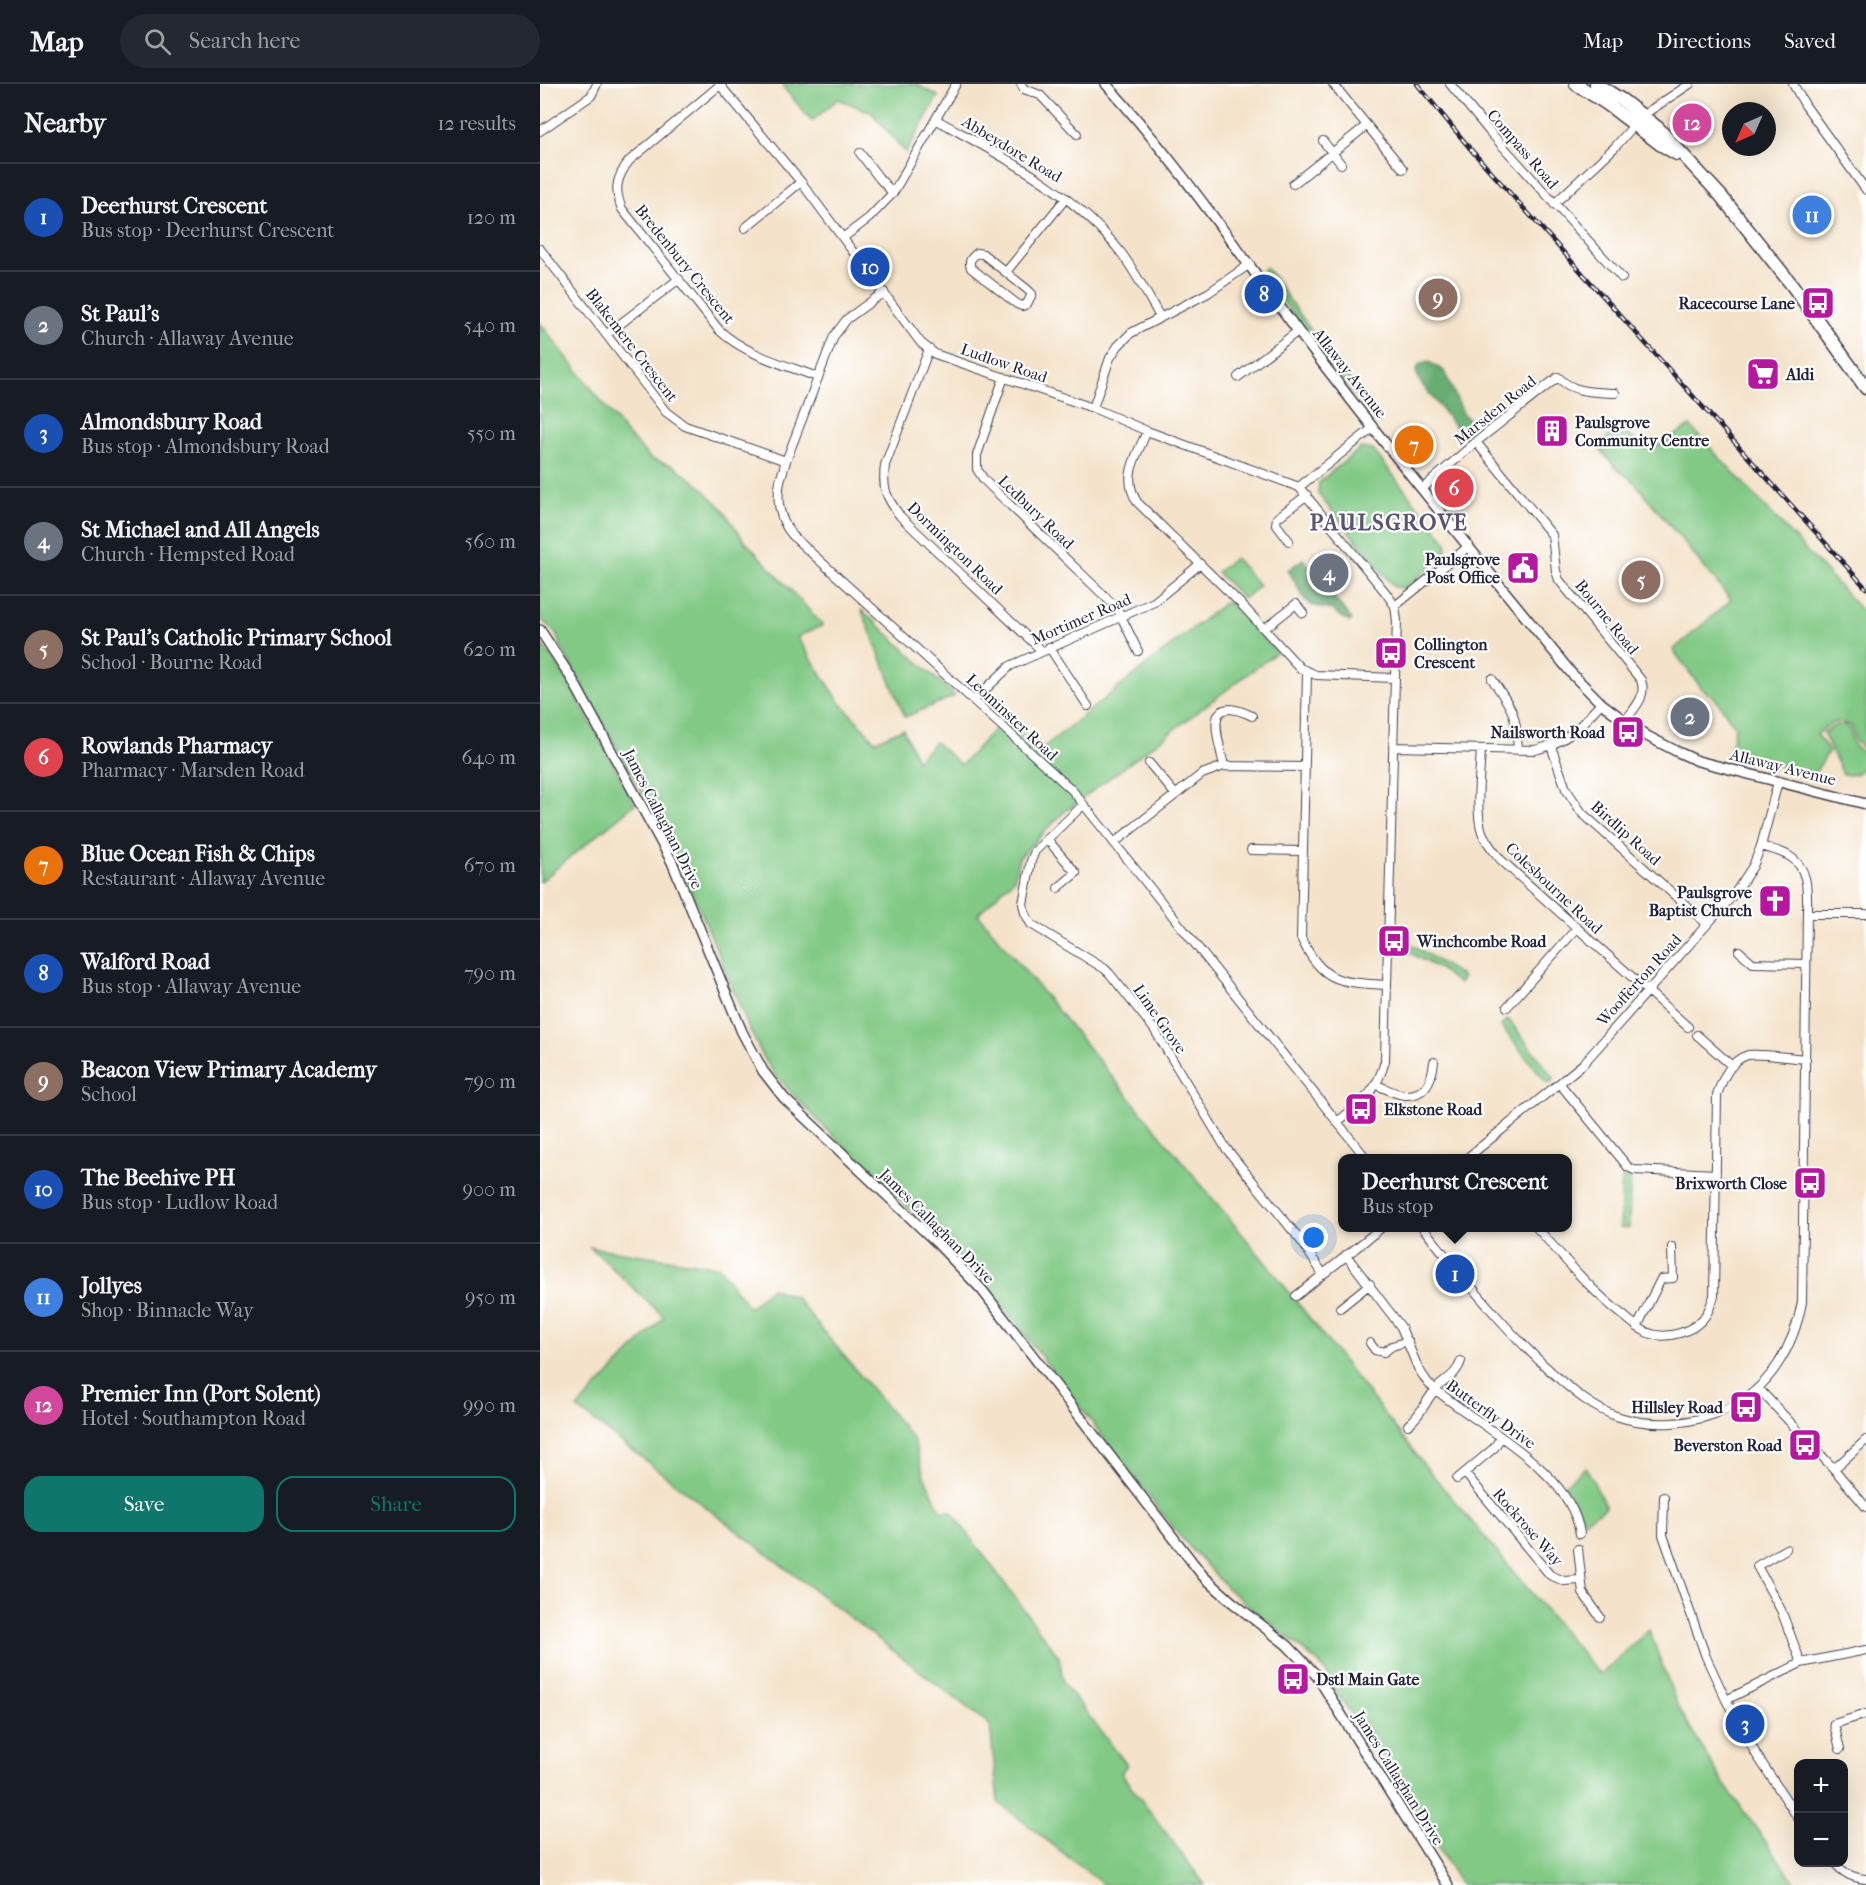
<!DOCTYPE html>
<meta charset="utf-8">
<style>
body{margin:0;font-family:"IM FELL French Canon",serif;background:#242831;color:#f1f3f6}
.controls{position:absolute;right:18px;bottom:18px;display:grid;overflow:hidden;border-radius:12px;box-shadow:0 6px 24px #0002}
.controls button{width:54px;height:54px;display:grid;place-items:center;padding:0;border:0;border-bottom:2px solid #363941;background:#171b24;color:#f1f3f6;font:30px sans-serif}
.compass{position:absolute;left:1182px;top:18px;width:54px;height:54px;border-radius:50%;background:#171b24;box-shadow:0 6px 24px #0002;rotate:225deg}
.you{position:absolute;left:774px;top:1154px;width:21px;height:21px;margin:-15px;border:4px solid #fff;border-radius:50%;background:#1a73e8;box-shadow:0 0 0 9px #1a73e833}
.badge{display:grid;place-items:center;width:39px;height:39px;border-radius:50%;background:#0f766e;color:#fff;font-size:20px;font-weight:700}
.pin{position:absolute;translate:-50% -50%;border:3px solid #fff;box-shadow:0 2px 6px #0006}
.popup{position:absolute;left:798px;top:1070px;width:234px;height:78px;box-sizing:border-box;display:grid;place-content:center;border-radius:12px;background:#171b24;filter:drop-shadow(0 2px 4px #0005);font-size:20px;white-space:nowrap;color:#9ea1a6}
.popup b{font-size:22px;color:#f1f3f6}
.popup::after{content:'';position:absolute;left:50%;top:100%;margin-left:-12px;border:12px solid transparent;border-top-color:#171b24}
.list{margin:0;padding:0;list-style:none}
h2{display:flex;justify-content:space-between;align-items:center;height:78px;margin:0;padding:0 24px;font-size:26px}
h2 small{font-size:20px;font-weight:400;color:#9ea1a6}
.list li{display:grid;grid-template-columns:39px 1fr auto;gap:18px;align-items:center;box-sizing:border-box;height:108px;padding:0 24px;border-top:2px solid #363941}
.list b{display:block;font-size:22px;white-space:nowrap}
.list p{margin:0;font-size:20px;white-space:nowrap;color:#9ea1a6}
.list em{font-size:20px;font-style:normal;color:#9ea1a6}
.actions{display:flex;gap:12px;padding:18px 24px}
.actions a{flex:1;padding:14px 0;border:2px solid #0f766e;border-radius:18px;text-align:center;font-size:21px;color:#0f766e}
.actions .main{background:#0f766e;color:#fff}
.icon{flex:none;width:33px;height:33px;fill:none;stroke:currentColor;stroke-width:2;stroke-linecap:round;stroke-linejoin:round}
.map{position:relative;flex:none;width:1326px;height:1801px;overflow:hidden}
header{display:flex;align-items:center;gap:36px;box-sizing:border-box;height:84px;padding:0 30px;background:#171b24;border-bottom:2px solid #363941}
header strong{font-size:28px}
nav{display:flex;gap:33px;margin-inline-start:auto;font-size:21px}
.search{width:420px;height:54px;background:#242831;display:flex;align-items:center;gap:15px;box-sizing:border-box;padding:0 21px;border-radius:33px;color:#9ea1a6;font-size:22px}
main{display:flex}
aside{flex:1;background:#171b24}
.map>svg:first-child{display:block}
</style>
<header>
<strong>Map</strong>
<div class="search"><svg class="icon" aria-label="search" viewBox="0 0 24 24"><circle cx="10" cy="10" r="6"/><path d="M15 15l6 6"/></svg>Search here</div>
<nav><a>Map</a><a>Directions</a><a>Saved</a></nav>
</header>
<main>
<aside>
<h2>Nearby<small>12 results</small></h2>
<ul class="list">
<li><span class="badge" style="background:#1a4fb4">1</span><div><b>Deerhurst Crescent</b><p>Bus stop · Deerhurst Crescent</p></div><em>120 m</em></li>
<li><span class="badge" style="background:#6b7280">2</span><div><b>St Paul's</b><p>Church · Allaway Avenue</p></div><em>540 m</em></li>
<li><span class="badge" style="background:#1a4fb4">3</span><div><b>Almondsbury Road</b><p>Bus stop · Almondsbury Road</p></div><em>550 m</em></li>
<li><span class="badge" style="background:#6b7280">4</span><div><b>St Michael and All Angels</b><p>Church · Hempsted Road</p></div><em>560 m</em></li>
<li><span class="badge" style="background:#8d6e63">5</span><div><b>St Paul's Catholic Primary School</b><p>School · Bourne Road</p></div><em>620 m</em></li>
<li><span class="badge" style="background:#e0444e">6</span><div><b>Rowlands Pharmacy</b><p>Pharmacy · Marsden Road</p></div><em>640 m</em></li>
<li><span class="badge" style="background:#e8710a">7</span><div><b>Blue Ocean Fish &amp; Chips</b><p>Restaurant · Allaway Avenue</p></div><em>670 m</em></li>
<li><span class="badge" style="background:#1a4fb4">8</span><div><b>Walford Road</b><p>Bus stop · Allaway Avenue</p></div><em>790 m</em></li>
<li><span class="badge" style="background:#8d6e63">9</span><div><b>Beacon View Primary Academy</b><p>School</p></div><em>790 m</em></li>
<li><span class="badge" style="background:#1a4fb4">10</span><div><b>The Beehive PH</b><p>Bus stop · Ludlow Road</p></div><em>900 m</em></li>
<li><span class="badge" style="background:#3f7fe0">11</span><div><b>Jollyes</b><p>Shop · Binnacle Way</p></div><em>950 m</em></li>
<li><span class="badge" style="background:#d1479c">12</span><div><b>Premier Inn (Port Solent)</b><p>Hotel · Southampton Road</p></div><em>990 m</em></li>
</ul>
<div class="actions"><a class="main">Save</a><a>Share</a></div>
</aside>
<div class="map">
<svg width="1326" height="1801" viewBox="0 0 1326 1801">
<rect width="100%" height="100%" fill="#fff"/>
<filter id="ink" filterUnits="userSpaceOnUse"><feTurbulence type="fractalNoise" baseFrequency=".0167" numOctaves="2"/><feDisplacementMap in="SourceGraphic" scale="12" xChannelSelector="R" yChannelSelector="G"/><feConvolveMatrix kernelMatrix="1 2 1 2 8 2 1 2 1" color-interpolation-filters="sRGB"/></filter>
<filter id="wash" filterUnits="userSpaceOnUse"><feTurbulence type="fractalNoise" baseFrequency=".008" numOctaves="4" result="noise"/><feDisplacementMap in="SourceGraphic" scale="24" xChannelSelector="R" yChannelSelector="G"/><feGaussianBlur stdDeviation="1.35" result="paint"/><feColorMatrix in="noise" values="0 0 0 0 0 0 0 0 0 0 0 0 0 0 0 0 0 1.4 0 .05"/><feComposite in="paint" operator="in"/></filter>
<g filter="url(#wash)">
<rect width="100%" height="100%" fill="#f4e3ca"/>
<!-- green -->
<path fill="#81c985" stroke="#527660" stroke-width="1.5" d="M244 0H376L398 12 366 69 331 28 298 15 272 37 243 3Z
M726 183 773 249 768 252 722 187Z
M0 239 86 349 111 375 134 382 158 400 182 424 203 455 283 541 257 553 299 617 335 657 363 645 377 676 395 658 421 681 465 634 500 666 687 517 737 568 522 730 479 774 474 795 438 830 735 1190 886 1383 1060 1591 1109 1546 1138 1623 1184 1700 1257 1801H921L847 1682V1673L839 1668 823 1638 816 1636 794 1606 793 1598 779 1579 688 1505 638 1450 443 1197 279 1038 237 993 224 975 208 942 159 823 108 720 22 565 16 550 0 534Z
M775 252 821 310 819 311 813 310 771 255Z
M1150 342 1326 531V667L1316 658 1312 643C1295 633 1290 639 1277 651L1289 667 1275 689 1252 685 1190 668 1195 643 1175 614 1162 605 1133 566 1191 516 1095 399 1077 385 1057 362 1080 343 1105 366 1119 361Z
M821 364 833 366 907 459 906 470 864 504 854 503 778 410 779 398Z
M695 474 719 502 703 515 677 488Z
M321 525 415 612 365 633Z
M0 558 25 592 95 720 0 798Z
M1295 641H1304L1310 645 1314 662 1326 671C1326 685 1317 693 1303 690L1283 649Z
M858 852 923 893 919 900 901 886 856 861Z
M968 935 1015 995 1008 1000 961 942Z
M1082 1092 1090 1094 1089 1144H1080Z
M50 1163 179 1183 209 1224 231 1204 255 1213 373 1355 384 1392 401 1427H411L519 1573 524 1600 587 1681 581 1689 665 1801H564L458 1718 450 1641 37 1324 124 1233Z
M1046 1383 1066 1423 1045 1437 1023 1402Z"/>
<!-- forest -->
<path fill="#68ad72" stroke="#456856" stroke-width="1.5" d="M887 277 904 287 924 331 937 344 924 354 880 298 876 287 879 281Z
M763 475 812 536 809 538 792 526 771 521 765 516 748 486Z"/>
</g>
<g filter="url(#ink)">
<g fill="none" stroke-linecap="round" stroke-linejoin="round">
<!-- minor casing -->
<g stroke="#423f50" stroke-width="10">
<path id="minor" d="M179 0 261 98 381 259 395 270 553 324 607 347 759 403 846 509 855 522 857 537 855 594 845 977C836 1010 822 1018 797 1038
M481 0 484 5 500 11 537 50
M793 0 863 85
M910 0 949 47 1082 194
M1253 0 1265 21 1326 106
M180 1 89 77C76 94 74 106 82 125L179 246C206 271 243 280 277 293
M397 36C463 73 535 108 582 170 596 189 608 212 620 233
M0 47 51 12 57 0
M783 57 801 80
M320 69 339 94 353 109
M753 100 826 42
M1014 120 1075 63 1103 31 1150 0
M205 144 261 98
M304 153 329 134 353 109 416 0
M0 165 126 328 145 342 246 377
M437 169 443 170 488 206 492 210 487 220 482 222 477 220 431 184C428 177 431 174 437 169Z
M466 188 526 114
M344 208 307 235 294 252 246 377 240 397C236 419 240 439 256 455L532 706 826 1074
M67 250 139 195
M389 265 345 381C342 405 346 413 360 432L501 566
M464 293 437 371V385L444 396 577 524 598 567
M698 293 758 247
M553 324 570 274 578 262 591 249 668 209 710 180
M607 347C597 372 581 392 597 418L701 520 760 584 776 591 855 594
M936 358 1012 451 1016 487 1019 496 1101 596C1107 613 1095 623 1085 637
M759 403 833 344
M882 405 936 358 1018 293C1032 309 1055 308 1075 309
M749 457 736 440 737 434 767 411
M855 522 929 462
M724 545 756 520 763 529
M509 563 548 622
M767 589 761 854C783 900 801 898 847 901
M952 595C973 626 976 628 978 666
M434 616 470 582 614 518 660 480
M1011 662 1026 705 1042 729 1167 840
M854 663 995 666C1028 658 1040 643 1061 619
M941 665C940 687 935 728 942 748 946 759 954 767 961 776L1148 943
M609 679 635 710
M684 682C678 652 661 608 712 632
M543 721 495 767 491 777 483 820 485 829 491 840 565 885 570 890 614 945 685 1063 762 1158 783 1190
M507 755 536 789 518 804
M574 759 662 690 684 682 765 683
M711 766 762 767
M1267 830H1326
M1199 867 1213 879 1266 880
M967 923 1037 844
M1157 951 1192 982
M1020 1000 1088 1083 1094 1086 1176 1090
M837 1001C845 1004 856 1011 865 1011 886 1012 892 996 894 978
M927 1074 1043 980 1195 809 1213 782 1221 762 1238 698
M883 1144C925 1195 966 1248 1016 1292 1034 1308 1053 1324 1076 1332 1112 1344 1153 1341 1187 1325 1230 1305 1254 1262 1262 1218L1267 830C1267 810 1270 784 1249 772 1241 767 1230 765 1221 762
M997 1144C1025 1175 1051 1207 1084 1232 1091 1238 1098 1244 1106 1248 1126 1257 1156 1248 1167 1229 1170 1224 1172 1217 1174 1212L1177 1011C1182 996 1190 976 1208 971 1217 969 1254 974 1266 975
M806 1171 861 1243 878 1284 888 1299C933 1341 1031 1383 1040 1450
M756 1212 841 1144
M800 1224 830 1200
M1097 1243 1121 1195 1133 1194 1132 1163
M830 1259 835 1266 844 1268 852 1262 868 1257
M1218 1304 1294 1385 1326 1423
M868 1341C883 1329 884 1319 895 1306 904 1296 917 1291 921 1277
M1294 1385 1326 1356
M925 1389 1010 1491 1024 1497 1040 1496
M917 1395 954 1364 961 1353
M1124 1413 1123 1451 1166 1573 1186 1616 1216 1670 1258 1734
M1038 1465 1043 1509 1060 1533
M1246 1465 1217 1482 1241 1526 1261 1579
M1186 1616 1261 1579 1326 1566
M1300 1665 1294 1640 1326 1630
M1294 1778C1303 1789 1312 1794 1326 1795"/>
</g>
<!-- tertiary casing -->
<g stroke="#423f50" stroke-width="12">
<path id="tertiary" d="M566 0C642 84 705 178 774 268 857 377 945 483 1032 590L1061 619 1085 637 1107 652 1138 668 1158 677 1326 720
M0 546 32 595 132 778 202 948 223 987 244 1014 397 1159 442 1206 663 1492 692 1518 747 1561 777 1592 908 1801"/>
</g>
<!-- primary casing -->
<g stroke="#423f50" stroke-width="15">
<path id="primary" d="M1036 0 1067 20 1120 60 1137 70
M1056 0 1082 16 1118 44 1181 112 1252 201 1326 304"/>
</g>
<!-- minor -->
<use href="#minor" stroke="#fff" stroke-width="8"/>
<!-- tertiary -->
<use href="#tertiary" stroke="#fff" stroke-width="9"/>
<!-- primary -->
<use href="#primary" stroke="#fff" stroke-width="12"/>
<!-- rail casing -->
<g stroke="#22223b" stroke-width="4.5">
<path id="rail" d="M877 0 933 68 1326 504"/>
</g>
<!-- rail -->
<use href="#rail" stroke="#fff" stroke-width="2" stroke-dasharray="7" stroke-linecap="butt"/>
</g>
</g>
<!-- icons -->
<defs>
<g id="bus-square" transform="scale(1.725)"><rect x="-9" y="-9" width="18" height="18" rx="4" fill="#b5179e" stroke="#fff"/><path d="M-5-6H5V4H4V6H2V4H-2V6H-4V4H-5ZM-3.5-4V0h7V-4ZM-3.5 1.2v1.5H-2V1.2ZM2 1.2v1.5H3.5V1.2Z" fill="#fff"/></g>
<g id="supermarket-square" transform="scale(1.725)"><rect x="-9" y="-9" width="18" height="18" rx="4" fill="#b5179e" stroke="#fff"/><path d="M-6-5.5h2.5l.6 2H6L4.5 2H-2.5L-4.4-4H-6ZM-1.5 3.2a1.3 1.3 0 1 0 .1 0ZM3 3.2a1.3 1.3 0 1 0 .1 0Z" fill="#fff"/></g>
<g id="building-square" transform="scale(1.725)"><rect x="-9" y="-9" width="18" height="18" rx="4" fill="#b5179e" stroke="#fff"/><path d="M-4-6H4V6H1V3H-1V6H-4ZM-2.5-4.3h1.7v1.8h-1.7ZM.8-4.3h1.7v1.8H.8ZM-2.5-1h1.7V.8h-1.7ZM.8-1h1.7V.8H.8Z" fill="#fff"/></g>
<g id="civic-square" transform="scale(1.725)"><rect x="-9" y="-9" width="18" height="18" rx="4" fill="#b5179e" stroke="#fff"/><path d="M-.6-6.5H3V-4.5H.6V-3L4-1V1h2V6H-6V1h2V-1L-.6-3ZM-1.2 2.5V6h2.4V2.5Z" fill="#fff"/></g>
<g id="church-square" transform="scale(1.725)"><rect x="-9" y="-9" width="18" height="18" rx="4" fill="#b5179e" stroke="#fff"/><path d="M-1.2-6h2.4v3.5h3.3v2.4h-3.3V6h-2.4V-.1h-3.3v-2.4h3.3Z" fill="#fff"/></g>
</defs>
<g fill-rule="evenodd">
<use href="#bus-square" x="1278" y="219"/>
<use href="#supermarket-square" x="1223" y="290"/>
<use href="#building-square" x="1012" y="347"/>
<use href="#civic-square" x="983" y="484"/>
<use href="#bus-square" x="851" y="569"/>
<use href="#bus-square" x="1088" y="648"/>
<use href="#church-square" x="1235" y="817"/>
<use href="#bus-square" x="854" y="857"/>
<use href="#bus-square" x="821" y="1025"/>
<use href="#bus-square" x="1270" y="1099"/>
<use href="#bus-square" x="1206" y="1323"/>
<use href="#bus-square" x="1265" y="1361"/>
<use href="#bus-square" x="753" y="1595"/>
</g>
<g text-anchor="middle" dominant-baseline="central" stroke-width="4.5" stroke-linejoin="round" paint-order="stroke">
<!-- street labels -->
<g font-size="16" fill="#22223b" stroke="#fff">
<text transform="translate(472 65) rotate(31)">Abbeydore Road</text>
<text transform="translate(983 65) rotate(49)">Compass Road</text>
<text transform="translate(145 180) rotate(51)">Bredenbury Crescent</text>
<text transform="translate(92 261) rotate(52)">Blakemere Crescent</text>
<text transform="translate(464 279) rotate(19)">Ludlow Road</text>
<text transform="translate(810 289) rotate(52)">Allaway Avenue</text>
<text transform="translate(955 326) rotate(-39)">Marsden Road</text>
<text transform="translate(496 428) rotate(44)">Ledbury Road</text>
<text transform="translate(415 464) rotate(44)">Dormington Road</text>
<text transform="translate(1067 533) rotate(51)">Bourne Road</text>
<text transform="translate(541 535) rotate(-23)">Mortimer Road</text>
<text transform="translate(472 633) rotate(43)">Leominster Road</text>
<text transform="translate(1243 683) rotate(14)">Allaway Avenue</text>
<text transform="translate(123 735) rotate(63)">James Callaghan Drive</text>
<text transform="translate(1086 749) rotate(42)">Birdlip Road</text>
<text transform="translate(1014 804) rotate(43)">Colesbourne Road</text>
<text transform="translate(1099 896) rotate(-48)">Woofferton Road</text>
<text transform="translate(620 935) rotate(55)">Lime Grove</text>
<text transform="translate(397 1142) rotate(45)">James Callaghan Drive</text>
<text transform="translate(951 1330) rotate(36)">Butterfly Drive</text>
<text transform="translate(988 1443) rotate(49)">Rockrose Way</text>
<text transform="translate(859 1694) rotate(58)">James Callaghan Drive</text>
</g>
<!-- poi labels -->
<g font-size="16" font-weight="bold" fill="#22223b" stroke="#fff" text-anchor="end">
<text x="1255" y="219">Racecourse Lane</text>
<text x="1246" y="290" text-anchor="start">Aldi</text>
<text x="1035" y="338" text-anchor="start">Paulsgrove<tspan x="1035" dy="18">Community Centre</tspan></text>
<text x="960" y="475">Paulsgrove<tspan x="960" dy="18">Post Office</tspan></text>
<text x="874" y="560" text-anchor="start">Collington<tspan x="874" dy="18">Crescent</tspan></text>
<text x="1065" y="648">Nailsworth Road</text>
<text x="1212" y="808">Paulsgrove<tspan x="1212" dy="18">Baptist Church</tspan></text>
<text x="877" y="857" text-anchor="start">Winchcombe Road</text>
<text x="844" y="1025" text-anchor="start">Elkstone Road</text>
<text x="1247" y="1099">Brixworth Close</text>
<text x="1183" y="1323">Hillsley Road</text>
<text x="1242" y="1361">Beverston Road</text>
<text x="776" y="1595" text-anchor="start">Dstl Main Gate</text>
</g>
<!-- district labels -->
<g font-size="22" font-weight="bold" letter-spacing="1.5" fill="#5d5370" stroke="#fff">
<text x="849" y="439">PAULSGROVE</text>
</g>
</g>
</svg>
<div class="controls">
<button>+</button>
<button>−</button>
</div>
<svg class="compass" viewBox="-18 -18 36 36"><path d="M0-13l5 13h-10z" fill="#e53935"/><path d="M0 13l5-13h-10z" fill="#9ea1a6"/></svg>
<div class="you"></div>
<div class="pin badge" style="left:915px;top:1190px;background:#1a4fb4">1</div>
<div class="popup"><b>Deerhurst Crescent</b>Bus stop</div>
<div class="pin badge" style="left:1150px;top:633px;background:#6b7280">2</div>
<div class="pin badge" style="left:1205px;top:1640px;background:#1a4fb4">3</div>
<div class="pin badge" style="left:789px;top:489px;background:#6b7280">4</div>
<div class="pin badge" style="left:1101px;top:496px;background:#8d6e63">5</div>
<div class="pin badge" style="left:914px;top:404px;background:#e0444e">6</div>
<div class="pin badge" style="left:874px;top:361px;background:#e8710a">7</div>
<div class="pin badge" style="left:724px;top:210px;background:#1a4fb4">8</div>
<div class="pin badge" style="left:898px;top:214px;background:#8d6e63">9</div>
<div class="pin badge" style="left:330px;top:183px;background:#1a4fb4">10</div>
<div class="pin badge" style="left:1272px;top:131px;background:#3f7fe0">11</div>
<div class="pin badge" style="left:1152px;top:39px;background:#d1479c">12</div>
</div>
</main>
